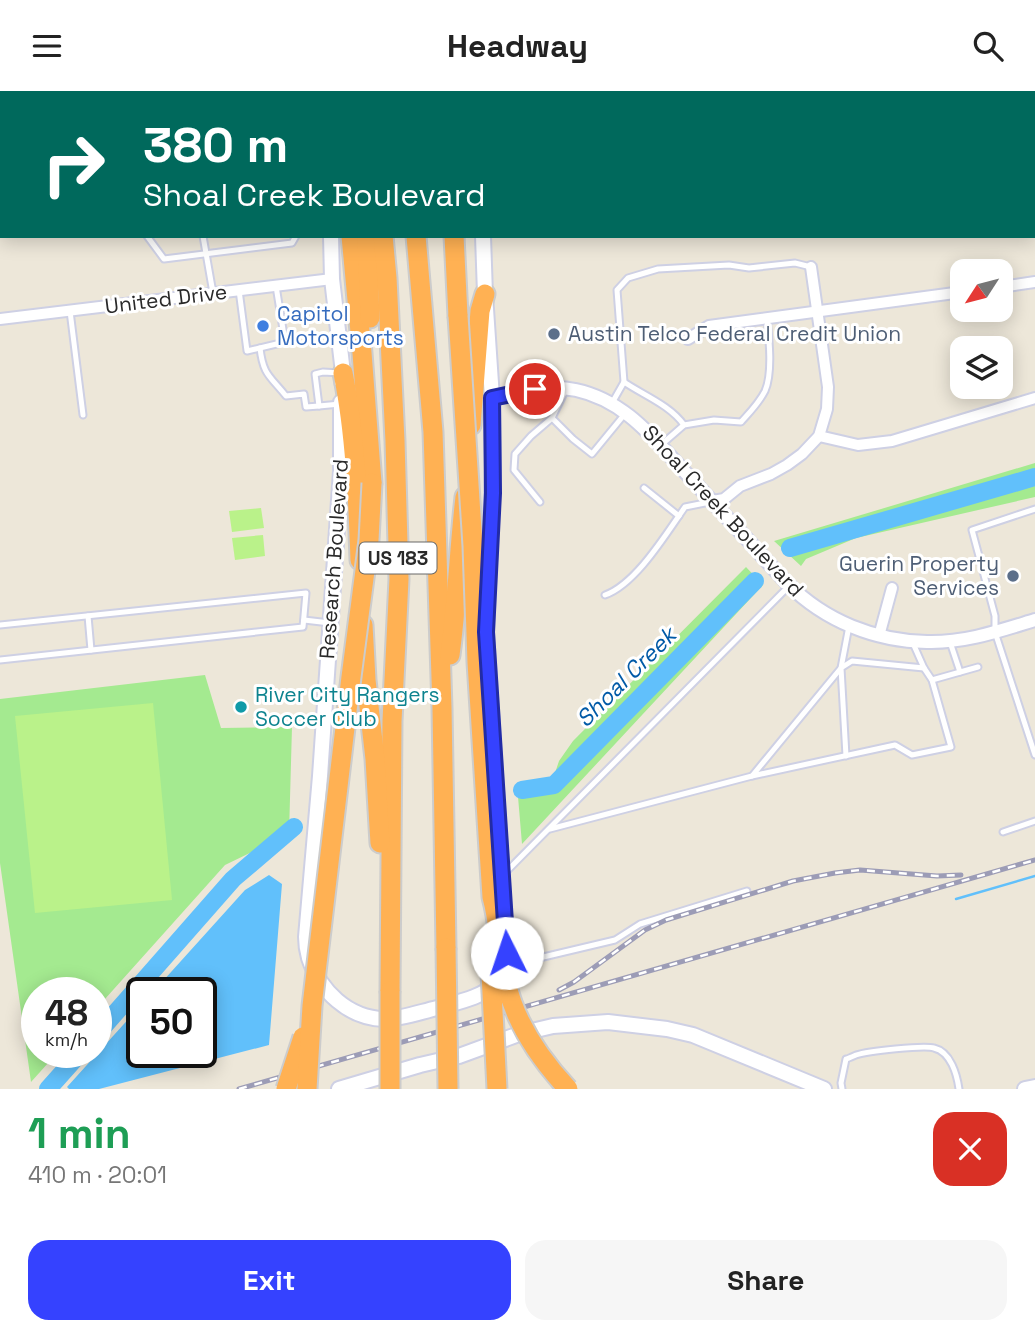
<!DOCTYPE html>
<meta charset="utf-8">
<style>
:root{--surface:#fff;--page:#f6f6f6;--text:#222;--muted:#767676;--accent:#3542ff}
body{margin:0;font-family:"Space Grotesk",sans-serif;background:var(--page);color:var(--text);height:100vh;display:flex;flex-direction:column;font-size:26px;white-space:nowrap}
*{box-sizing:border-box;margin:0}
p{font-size:23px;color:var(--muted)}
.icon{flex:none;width:38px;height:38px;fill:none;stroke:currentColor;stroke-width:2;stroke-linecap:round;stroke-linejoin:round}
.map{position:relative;height:998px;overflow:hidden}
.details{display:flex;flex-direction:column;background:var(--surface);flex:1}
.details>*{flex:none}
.banner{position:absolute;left:0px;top:0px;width:1036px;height:147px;box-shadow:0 4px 18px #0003;background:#00695c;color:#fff;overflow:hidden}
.needle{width:46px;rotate:234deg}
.controls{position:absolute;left:950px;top:168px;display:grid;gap:14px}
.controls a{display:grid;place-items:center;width:63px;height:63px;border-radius:14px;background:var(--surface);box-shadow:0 4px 18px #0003;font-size:35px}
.speed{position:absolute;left:21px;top:886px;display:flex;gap:14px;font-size:35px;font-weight:700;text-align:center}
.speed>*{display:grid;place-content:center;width:91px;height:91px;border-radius:50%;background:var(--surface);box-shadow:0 4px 18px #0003;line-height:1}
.speed small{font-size:18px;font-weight:400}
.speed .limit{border:4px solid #111;border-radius:10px;background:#fff;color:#111}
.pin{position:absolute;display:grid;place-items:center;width:60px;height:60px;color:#fff;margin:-30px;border:4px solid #fff;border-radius:50%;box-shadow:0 2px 7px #0007}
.me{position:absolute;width:77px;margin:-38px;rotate:356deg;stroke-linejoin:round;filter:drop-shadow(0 0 5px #0008)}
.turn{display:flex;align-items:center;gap:24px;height:147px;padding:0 28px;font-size:32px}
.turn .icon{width:91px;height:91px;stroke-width:2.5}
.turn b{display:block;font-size:49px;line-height:60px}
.round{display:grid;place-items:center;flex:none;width:74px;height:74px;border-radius:21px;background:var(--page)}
.head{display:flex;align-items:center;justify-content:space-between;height:119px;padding:0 28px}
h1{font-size:42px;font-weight:700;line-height:52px;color:#1e9e55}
.primary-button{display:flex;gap:14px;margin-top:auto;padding:14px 28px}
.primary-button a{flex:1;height:80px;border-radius:21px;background:var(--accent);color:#fff;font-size:28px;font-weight:700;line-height:80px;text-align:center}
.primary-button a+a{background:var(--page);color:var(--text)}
header{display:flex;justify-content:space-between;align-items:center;height:91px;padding:0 28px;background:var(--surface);font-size:32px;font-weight:700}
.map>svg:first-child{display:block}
.green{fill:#a4ea90}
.pitch{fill:#baf28a}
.water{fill:#61c0fb}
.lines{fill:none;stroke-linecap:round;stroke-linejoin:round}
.stream{stroke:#61c0fb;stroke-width:2.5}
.river{stroke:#61c0fb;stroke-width:18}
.service-casing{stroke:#ced0e4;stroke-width:9}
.minor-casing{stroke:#ced0e4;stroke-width:14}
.tertiary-casing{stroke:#ced0e4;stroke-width:16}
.secondary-casing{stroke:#ced0e4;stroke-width:18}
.motorway-casing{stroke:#ccc;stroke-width:23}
.service{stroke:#fff;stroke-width:5}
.minor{stroke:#fff;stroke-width:10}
.tertiary{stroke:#fff;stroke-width:12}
.secondary{stroke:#fff;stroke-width:14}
.motorway{stroke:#ffb153;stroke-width:19}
.rail-casing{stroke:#9c9cb6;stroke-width:5}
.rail{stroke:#fff;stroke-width:2.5;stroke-dasharray:8;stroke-linecap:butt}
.motorway-bridge-casing{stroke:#ccc;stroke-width:23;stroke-linecap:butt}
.motorway-bridge{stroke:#ffb153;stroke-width:19}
.route-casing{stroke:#222ba6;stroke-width:18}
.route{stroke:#3542ff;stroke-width:12}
.shop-dot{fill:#3f7fe0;stroke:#fff;stroke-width:2.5}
.service-dot{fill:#5c6f8a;stroke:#fff;stroke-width:2.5}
.culture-dot{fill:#0f9aa8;stroke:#fff;stroke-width:2.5}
.labels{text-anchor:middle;stroke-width:6;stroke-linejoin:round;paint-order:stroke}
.shield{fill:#fff;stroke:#696969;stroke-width:2}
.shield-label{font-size:19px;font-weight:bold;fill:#292929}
.street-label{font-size:21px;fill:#292929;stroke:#fff}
.shop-label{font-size:21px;fill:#366cbe;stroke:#fff;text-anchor:start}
.service-label{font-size:21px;fill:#4e5e75;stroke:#fff;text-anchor:start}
.culture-label{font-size:21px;fill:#0d838f;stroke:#fff;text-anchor:start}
.water-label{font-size:23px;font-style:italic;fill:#005aa7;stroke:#fff}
</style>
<header><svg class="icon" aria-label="menu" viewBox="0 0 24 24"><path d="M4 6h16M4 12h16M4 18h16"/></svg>Headway<svg class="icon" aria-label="search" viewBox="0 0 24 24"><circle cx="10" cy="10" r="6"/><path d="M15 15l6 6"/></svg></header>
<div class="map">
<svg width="1035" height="998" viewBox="0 0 1035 998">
<rect width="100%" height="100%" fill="#ede7d9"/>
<g class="green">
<polygon points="1035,372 1035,406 856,447 806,468 801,475 774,450"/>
<polygon points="746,476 763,494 522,753 517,694 544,692 553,688 559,670 573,650"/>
<polygon points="205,584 221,637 292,636 289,743 225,774 96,918 96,901 37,901 37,961 58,961 31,991 0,772 0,608"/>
</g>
<g class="pitch">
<polygon points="261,417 264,437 232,441 229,420"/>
<polygon points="263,444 265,465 235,469 232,447"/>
<polygon points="153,612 172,809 35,822 15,625"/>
</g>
<polygon class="water" points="269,784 282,793 269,954 99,998 69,998 67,996 142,913 142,961 201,961 201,901 153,901 245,799"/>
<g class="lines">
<polyline class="stream" points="956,808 1035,785"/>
<g class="river">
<polyline points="790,457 1035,386"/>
<polyline points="522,699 554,694 755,490"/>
<polyline points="96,944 233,788 294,736"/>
<polyline points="48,998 81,961"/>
</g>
<defs>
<g id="service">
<polyline points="6,0 11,2"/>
<polyline points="82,0 82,2"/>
<polyline points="107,0 108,2"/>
<polyline points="212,0 213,2"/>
<polyline points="87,2 91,0"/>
<polyline points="220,2 222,0"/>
<polyline points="147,145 164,168 292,152 296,145"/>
<polyline points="203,145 213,202"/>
<polyline points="239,199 247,260 285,251 276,195"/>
<polyline points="70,220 83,324"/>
<path d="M260 257C263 284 270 285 286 305L304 303 306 316 319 315"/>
<polyline points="340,282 323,281 315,283 319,315 340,313"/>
<path d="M624 291C643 304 670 314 684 334"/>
<polyline points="566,298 552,327 573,348 592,363 624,324"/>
<polyline points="612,312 624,291 617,199 628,187 658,178 729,174 749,177 795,172 811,176"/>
<path d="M661 354 684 334 714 329 741 331C750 321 759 312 765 300 773 282 769 247 767 228"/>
<polyline points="644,397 679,425"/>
<polyline points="540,411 514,379 515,363 531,345 552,327"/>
<polyline points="1035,418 972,439 995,525 995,541 1035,664"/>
<path d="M605 504C636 493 666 443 685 416L710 411"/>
<polyline points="88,525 91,559"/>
<polyline points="304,529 330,532"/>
<polyline points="0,534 306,502 303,536 0,569"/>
<polyline points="950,551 960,581"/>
<polyline points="932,589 978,576"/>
<polyline points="846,665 841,577 852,570 924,577"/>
<polyline points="752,685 895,654 912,664 951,656 932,589 924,577 912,550"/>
<polyline points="550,738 752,685 841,577 849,535"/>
<polyline points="1003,741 1035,730"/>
<polyline points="504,783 790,494"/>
<polyline points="508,872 518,872 615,849 640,833 747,800"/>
<path d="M842 998 841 992 846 968C847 968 856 964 856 964 868 960 924 954 934 957 951 961 957 984 959 998"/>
</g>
<g id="minor">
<polyline points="788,0 788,2"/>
<polyline points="141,2 143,0"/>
<polyline points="172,2 175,0"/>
<polyline points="0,31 2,31"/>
<polyline points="0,49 2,49"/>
<polyline points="1034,69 1035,69"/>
<polyline points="1001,196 1035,191"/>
<polyline points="0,228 332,188"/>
<polyline points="688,248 709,235 962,201"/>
<polyline points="819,345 858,354 892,350 1035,307"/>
<polyline points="713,410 724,408 740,395 771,383 787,374 802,363 819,345 827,318 828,296 811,176"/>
<polyline points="879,545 892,497"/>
</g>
<path id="tertiary" d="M492 307C520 301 548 293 576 299 618 308 645 337 673 368 697 394 721 420 745 446 760 462 773 478 788 493 825 530 875 550 927 551 965 552 999 540 1035 529"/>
<g id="secondary">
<polyline points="327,0 327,2"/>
<polyline points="476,0 477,2"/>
<polyline points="331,145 332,188 343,282 342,291"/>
<polyline points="483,145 485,203 492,307 493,379 486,541 504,825"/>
<path d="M341 311V380L320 685 306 846C306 853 307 860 309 867 320 900 348 927 384 928 402 928 420 921 437 917 458 911 481 907 497 892"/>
<polyline points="339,998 420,974 459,965 519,943 553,935 608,931 667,938 693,944 824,998"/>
<polyline points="1025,998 1035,996"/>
</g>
<g id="motorway">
<polyline points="339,0 339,2"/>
<polyline points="367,0 367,2"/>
<polyline points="401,0 401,2"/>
<polyline points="440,0 440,2"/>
<polyline points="455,2 455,0"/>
<polyline points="351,145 362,262 372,392"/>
<polyline points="367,145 370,227"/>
<polyline points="383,145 387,187 395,350 399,488 392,630 390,900"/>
<polyline points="416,145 433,341 442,617 446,857"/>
<polyline points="454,145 458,225"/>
<path d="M343 282C355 341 358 410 360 469"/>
<polyline points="471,334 480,220 485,203"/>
<polyline points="363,534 366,589 375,668 380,752"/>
<path d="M450 564C457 512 459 459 465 406"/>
</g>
</defs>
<use href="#service" class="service-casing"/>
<use href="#minor" class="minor-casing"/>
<use href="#tertiary" class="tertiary-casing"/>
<use href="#secondary" class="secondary-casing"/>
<use href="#motorway" class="motorway-casing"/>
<use href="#service" class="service"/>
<use href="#minor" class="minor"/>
<use href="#tertiary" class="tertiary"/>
<use href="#secondary" class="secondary"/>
<use href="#motorway" class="motorway"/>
<defs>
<g id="rail">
<polyline points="559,899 574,891 645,839 666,829 793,790 835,782 860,779 937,785 961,784"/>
<polyline points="239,998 1035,769"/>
</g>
</defs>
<use href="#rail" class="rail-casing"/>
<use href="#rail" class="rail"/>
<defs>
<g id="motorway-bridge">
<path d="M458 225 473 455 477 571 492 806C500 834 499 863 506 891 515 931 541 969 568 998"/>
<polyline points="446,857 448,998"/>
<polyline points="490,863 497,998"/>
<polyline points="286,998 303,946"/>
<polyline points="307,998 312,915 351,586 369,449 372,392"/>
<polyline points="390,998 390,900"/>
</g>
</defs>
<use href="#motorway-bridge" class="motorway-bridge-casing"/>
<use href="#motorway-bridge" class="motorway-bridge"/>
</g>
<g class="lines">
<defs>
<polyline id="route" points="507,862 486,541 493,402 492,307 535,298"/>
</defs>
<use href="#route" class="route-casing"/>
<use href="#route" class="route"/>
</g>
<circle class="shop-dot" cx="263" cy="235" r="7"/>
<g class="service-dot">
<circle cx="554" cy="243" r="7"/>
<circle cx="1013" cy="485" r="7"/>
</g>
<circle class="culture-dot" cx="241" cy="616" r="7"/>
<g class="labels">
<rect class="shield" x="359.5" y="451.5" width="77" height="31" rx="5"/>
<g class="shield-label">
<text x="398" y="474">US 183</text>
</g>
<g class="street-label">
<text transform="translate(166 208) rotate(-7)" y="7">United Drive</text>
<text transform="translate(723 420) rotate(47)" y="7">Shoal Creek Boulevard</text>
<text transform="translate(334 468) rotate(-86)" y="7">Research Boulevard</text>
</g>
<g class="shop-label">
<text x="277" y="230">Capitol<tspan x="277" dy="24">Motorsports</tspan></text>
</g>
<g class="service-label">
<text x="568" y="250">Austin Telco Federal Credit Union</text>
<text x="999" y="480" text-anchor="end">Guerin Property<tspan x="999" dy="24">Services</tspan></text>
</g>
<g class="culture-label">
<text x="255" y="611">River City Rangers<tspan x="255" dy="24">Soccer Club</tspan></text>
</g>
<g class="water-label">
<text transform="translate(626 586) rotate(-45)" y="8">Shoal Creek</text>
</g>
</g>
</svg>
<div class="controls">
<a><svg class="needle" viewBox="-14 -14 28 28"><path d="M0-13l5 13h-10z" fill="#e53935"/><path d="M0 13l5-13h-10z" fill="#767676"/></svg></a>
<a><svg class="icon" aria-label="layers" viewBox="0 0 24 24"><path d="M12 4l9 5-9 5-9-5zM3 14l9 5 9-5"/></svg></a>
</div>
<div class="speed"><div>48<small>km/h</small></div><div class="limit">50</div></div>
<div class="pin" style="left:535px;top:298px;background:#d93025"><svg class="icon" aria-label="arrive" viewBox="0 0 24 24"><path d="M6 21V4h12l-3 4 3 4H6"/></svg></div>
<svg class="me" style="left:507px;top:862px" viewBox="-20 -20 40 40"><circle r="19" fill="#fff"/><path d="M0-13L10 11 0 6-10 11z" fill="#3542ff"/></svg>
<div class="banner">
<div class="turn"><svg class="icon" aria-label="right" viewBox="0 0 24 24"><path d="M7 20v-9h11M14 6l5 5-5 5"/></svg><div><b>380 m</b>Shoal Creek Boulevard</div></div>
</div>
</div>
<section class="details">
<div class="head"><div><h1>1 min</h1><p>410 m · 20:01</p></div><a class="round" style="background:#d93025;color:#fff"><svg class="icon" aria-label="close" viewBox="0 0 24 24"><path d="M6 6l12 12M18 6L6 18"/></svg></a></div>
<div class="primary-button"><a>Exit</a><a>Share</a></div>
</section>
